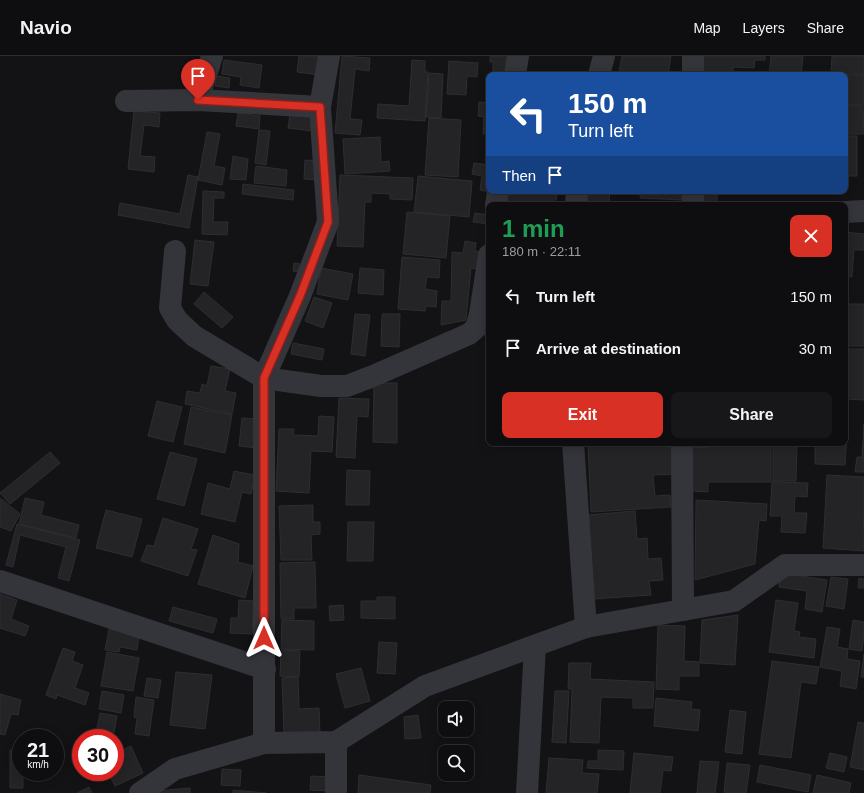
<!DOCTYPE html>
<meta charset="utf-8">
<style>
:root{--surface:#0e0e10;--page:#171719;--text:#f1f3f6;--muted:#9b9c9f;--line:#2e2e30;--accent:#d93025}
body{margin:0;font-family:Arial,sans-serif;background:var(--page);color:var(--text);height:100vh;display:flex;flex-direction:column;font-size:15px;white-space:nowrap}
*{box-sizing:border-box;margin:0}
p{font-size:13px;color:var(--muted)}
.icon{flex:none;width:22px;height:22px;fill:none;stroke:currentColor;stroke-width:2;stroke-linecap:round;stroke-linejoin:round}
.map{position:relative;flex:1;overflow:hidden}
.drawer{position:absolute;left:486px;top:146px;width:362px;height:244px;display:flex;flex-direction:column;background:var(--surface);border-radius:8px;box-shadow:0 2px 10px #0003,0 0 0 1px var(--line)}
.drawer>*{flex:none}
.banner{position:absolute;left:486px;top:16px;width:362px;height:122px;border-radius:8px;box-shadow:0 2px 10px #0003,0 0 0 1px var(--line);background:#1a4fa0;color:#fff;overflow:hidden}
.fabs{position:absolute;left:438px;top:645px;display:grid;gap:8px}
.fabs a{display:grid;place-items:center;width:36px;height:36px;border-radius:8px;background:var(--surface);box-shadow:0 2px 10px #0003,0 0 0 1px var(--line);font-size:20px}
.speed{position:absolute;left:12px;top:673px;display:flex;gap:8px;font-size:20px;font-weight:700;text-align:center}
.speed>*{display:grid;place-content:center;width:52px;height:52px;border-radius:50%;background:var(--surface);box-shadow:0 2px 10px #0003,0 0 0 1px var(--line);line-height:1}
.speed small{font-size:10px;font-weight:400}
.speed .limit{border:6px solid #d22;background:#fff;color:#111}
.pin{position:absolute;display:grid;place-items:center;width:34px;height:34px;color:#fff;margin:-41px -17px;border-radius:50% 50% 50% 0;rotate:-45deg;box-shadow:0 0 4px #0007}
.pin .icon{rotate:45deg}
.me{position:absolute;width:44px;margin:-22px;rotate:0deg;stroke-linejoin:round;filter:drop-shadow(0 0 3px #0008)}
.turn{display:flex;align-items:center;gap:14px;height:84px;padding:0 16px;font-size:18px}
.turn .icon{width:52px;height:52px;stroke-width:2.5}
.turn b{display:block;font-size:28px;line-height:34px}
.then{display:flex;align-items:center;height:38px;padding:0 16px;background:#0003;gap:8px;font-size:15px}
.round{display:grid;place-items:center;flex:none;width:42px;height:42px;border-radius:8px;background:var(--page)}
.summary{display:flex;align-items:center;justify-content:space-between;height:68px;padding:0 16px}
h1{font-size:24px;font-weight:800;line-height:30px;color:#1e9e55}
.cta{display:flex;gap:8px;margin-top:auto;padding:8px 16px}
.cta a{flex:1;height:46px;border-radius:8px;background:var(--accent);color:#fff;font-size:16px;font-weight:800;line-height:46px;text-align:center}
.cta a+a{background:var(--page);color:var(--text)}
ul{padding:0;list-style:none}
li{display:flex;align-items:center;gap:12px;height:52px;padding:0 16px}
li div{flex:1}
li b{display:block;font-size:15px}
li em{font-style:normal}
header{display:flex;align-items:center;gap:24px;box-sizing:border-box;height:56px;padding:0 20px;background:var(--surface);border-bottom:1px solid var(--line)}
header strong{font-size:19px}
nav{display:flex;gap:22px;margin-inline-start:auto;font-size:14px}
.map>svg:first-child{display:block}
.building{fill:#242326;stroke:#2e2d31}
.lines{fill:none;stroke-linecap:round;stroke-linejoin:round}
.street{stroke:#34343b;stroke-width:22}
.route-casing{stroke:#8d1f18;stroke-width:10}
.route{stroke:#d93025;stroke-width:7}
</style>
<header>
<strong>Navio</strong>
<nav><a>Map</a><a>Layers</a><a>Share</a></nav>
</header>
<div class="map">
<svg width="864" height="737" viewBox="0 0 864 737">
<rect width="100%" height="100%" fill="#131315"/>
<g class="building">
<polygon points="299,0 322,0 319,19 297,16"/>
<polygon points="342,0 370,2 369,15 355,13 350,63 362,64 360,79 335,77"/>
<polygon points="490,0 509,0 507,19 493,19 493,6 490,6"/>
<polygon points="622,0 671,0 668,19 636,19 619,16"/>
<polygon points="703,0 765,0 765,4 755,4 754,12 733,11 733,19 703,19"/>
<polygon points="771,0 803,0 801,19 769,19"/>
<polygon points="832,0 864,0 864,18 831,18"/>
<polygon points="224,4 262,9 259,32 240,29 241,21 222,18"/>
<polygon points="412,4 425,5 425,16 428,16 425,65 377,62 378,48 409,50"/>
<polygon points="449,5 478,7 477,21 467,20 466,39 447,38"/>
<polygon points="429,17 443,18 441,62 426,61"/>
<polygon points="842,19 864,19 864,49 845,49 845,19"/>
<polygon points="216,20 230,22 229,32 215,30"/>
<polygon points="479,46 489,47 489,78 483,78 484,61 478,60"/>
<polygon points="845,50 863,50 864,78 845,78"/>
<polygon points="134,55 160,57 159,71 144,69 140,100 155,101 154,116 128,113"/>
<polygon points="238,57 260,60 259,73 236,70"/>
<polygon points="290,58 315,61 313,75 288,72"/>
<polygon points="429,62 461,64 458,121 425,119"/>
<polygon points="259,74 270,75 266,109 255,107"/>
<polygon points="207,76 220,78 214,110 225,112 222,129 198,124"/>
<rect x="845" y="80" width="12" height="40"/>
<polygon points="380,81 381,106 389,105 390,115 345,118 343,83"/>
<polygon points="233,100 248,103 246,124 230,123"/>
<polygon points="305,104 320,105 319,124 304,123"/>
<polygon points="474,107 489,109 489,135 490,136 480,134 482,120 472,118"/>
<polygon points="256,110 287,114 286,130 254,127"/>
<polygon points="188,119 198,121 189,172 118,159 120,147 180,158"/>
<polygon points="340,119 413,122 412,144 390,143 390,138 371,137 371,146 365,146 363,191 337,190"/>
<polygon points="418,120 472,125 469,161 414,156"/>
<polygon points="243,128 294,134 293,144 242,138"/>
<polygon points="203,135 224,136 224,142 214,142 213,166 228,166 227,179 202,178"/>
<polygon points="503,135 540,135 557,138 555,149 500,149"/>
<polygon points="588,135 610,135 609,149 587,149"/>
<polygon points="641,135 682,135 682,144 640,142"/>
<polygon points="699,135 717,135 717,149 698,149"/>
<polygon points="407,156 450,160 446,202 403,198"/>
<polygon points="475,157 489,159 488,168 473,166"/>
<polygon points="845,176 864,178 864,194 854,194 852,221 845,220"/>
<polygon points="195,184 214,186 208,230 190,228"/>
<polygon points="465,185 476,187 475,195 486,197 484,214 471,212 466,264 441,269 442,245 451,245 452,196 463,197"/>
<polygon points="402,201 440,204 439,222 427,221 425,233 437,235 436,251 426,250 425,255 398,253"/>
<polygon points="294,207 306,209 305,217 293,215"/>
<polygon points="321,212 353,218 348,244 317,238"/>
<polygon points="360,212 384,214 383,239 358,237"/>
<polygon points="204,236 233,261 222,272 194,248"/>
<polygon points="314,241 332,247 323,272 305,265"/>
<rect x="845" y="248" width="19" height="42"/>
<polygon points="489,255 489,290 486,290"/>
<polygon points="355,258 370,259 365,300 351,298"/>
<polygon points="382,258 400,258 399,291 381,290"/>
<polygon points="293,287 324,293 322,304 291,298"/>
<polygon points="845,293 864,293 864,344 845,343"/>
<polygon points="211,310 230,313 225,335 236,337 232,358 185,348 187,335 200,337 202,328 207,330"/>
<polygon points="374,327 397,327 397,387 373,386"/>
<polygon points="339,342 369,343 368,361 357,360 355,402 336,401"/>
<polygon points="157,345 182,351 173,386 148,380"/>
<polygon points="191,351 232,359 225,397 184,388"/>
<polygon points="319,360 334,361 332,396 311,395 309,437 276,435 279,373 294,373 293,379 318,380"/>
<polygon points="242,362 259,363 257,392 239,390"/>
<polygon points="864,368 864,416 855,416 857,401 862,401"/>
<polygon points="845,377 847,377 845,409 815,408 815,387 845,387"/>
<polygon points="588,387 675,387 677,418 653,419 655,440 670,439 671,451 591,456"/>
<polygon points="714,387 771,387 771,426 708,426 708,436 692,435 692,391 714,392"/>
<polygon points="773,387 797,387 796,425 773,425"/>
<polygon points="50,396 60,407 10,448 0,437"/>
<polygon points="170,396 197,403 184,450 157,443"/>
<polygon points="347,414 370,415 369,449 346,449"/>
<polygon points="234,415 255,419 251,438 242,436 235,466 201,458 208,427 230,433"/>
<polygon points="827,419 864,421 864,458 863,478 864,478 864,495 823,492"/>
<polygon points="772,426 808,427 807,441 795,440 794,457 807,457 805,477 781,476 782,460 770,460"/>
<polygon points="0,442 20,458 11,475 0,471"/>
<polygon points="25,442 44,446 41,459 79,469 76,482 19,468"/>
<polygon points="696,444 767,448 766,465 759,464 755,508 695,524"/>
<polygon points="313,449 313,466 320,466 320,478 311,479 312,504 281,504 279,450"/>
<polygon points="106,454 142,463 132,501 96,492"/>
<polygon points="635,455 637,483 647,482 648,503 661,502 663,524 649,525 651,539 593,543 588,459"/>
<polygon points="163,462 198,473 191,493 197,494 188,520 141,505 147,489 154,490"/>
<polygon points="348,466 374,466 373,505 347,505"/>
<polygon points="17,468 80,484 69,525 58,522 66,491 20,479 13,511 6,509"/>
<polygon points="213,479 239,488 238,506 253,510 245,542 198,528"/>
<polygon points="315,506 316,552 294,552 294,563 281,563 280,507"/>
<polygon points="781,517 827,524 822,556 805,553 807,535 779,531"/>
<polygon points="831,521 848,523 844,553 826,550"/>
<polygon points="859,522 864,523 864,532 858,532"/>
<polygon points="0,538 17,544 11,563 29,570 25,580 0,572"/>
<polygon points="377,541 395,541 395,563 361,562 361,545 377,545"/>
<polygon points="239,544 254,545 252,578 230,577 231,562 238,562"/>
<polygon points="776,544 798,547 794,575 800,576 799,581 816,583 814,602 769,596"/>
<polygon points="343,549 344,564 330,565 329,550"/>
<polygon points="173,551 217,563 213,577 169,565"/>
<polygon points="738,559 735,609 700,607 702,564"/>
<polygon points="282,564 314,565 314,594 281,593"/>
<polygon points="853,564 864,566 864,578 862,595 849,593"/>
<polygon points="658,569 685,570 684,605 699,606 699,620 679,620 679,634 656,633"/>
<polygon points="827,571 840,573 837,591 848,593 847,603 860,605 856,633 840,630 842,615 820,611"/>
<polygon points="109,573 139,579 137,594 120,591 119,596 105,594"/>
<polygon points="379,586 397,587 395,618 377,617"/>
<polygon points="63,592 75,596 72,605 83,609 75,632 89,637 85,649 57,639 56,643 46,639"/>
<polygon points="281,594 300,595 299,621 280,620"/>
<polygon points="107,596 139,602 133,635 101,630"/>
<polygon points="864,598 864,621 861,621"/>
<polygon points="772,605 819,611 816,628 801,626 791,702 759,698"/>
<polygon points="569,607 591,607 590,623 654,626 653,652 633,652 633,642 601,641 599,687 570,686 572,633 568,633"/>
<polygon points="361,612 370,645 345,652 336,618"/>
<polygon points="176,616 212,619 205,673 170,669"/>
<polygon points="298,621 299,653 319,652 320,678 284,679 282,622"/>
<polygon points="147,622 161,624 158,642 144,640"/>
<polygon points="102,635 124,639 121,657 99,653"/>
<polygon points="555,635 569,635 566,687 552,686"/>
<polygon points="0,638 21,644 18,659 11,658 5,679 0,678"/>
<polygon points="136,641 154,644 149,680 135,678 137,662 134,661"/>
<polygon points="656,642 692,646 691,653 700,654 698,675 654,670"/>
<polygon points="730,654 746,656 742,698 725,696"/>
<polygon points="100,657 117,660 113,682 95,682"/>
<polygon points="418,659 421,682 405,683 404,661"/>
<polygon points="858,666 864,667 864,714 850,711"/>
<polygon points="131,690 143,717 115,730 108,716 115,716 115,698"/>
<polygon points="10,694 21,694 21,716 23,716 23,732 10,732"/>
<polygon points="598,694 624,695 623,714 587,712 588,705 598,705"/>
<polygon points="634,697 673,701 671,715 663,714 660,737 630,737"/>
<polygon points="830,697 847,701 844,716 826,712"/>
<polygon points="549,702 583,704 582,717 599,718 597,737 546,737"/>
<polygon points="700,705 719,706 715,737 697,737"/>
<polygon points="727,707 750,709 746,737 724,737"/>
<polygon points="760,709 811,719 808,736 757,726"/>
<polygon points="222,713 241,714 240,730 221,729"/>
<polygon points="359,719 431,729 430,737 358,737"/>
<polygon points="817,719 851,727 849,737 813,737"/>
<polygon points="311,720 331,721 331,735 310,734"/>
<polygon points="89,731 92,737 77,737"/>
<polygon points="190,732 190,737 157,737 157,735"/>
<polygon points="233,734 266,737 233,737"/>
</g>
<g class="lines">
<g class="street">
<polyline points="515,19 518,0"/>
<polyline points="599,19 604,0"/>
<polyline points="693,19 693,0"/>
<polyline points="198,44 212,0"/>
<polyline points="126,45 198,44 320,51"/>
<polyline points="496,149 498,135"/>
<polyline points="576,149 577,135"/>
<polyline points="693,149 693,135"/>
<polyline points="845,156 864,155"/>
<polyline points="175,195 170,252 177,264 194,280 264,322 321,330 347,330 373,320 469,278 476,272 480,258 489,199"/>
<polyline points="573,387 586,571"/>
<polyline points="682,387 683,554"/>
<polyline points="0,525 265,613"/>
<polyline points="336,686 336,737"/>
<polyline points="264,687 264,322 300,240 328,166 320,51 329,0"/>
<polyline points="140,737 175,713 264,687 336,686 425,630 586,571 734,545 785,509 864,509"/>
<polyline points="527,737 535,590"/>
</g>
</g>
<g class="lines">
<defs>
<polyline id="route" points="198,44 320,51 328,166 300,240 264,322 264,582"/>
</defs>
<use href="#route" class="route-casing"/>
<use href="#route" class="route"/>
</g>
</svg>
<div class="fabs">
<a><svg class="icon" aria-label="sound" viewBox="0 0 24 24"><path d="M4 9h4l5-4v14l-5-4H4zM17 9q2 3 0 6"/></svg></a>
<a><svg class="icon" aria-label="search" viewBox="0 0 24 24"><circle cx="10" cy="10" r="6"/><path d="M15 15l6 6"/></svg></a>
</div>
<div class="speed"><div>21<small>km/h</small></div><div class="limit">30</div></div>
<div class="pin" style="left:198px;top:44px;background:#d93025"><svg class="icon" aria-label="arrive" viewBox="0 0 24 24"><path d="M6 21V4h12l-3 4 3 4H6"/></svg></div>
<svg class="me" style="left:264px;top:582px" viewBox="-20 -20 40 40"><path d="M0-17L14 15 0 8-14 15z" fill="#d93025" stroke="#fff" stroke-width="4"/></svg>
<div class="banner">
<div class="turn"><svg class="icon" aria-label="left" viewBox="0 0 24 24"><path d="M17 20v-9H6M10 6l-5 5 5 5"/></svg><div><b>150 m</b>Turn left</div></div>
<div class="then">Then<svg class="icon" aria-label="arrive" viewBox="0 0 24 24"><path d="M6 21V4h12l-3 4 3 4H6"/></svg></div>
</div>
<section class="drawer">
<div class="summary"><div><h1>1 min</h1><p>180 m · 22:11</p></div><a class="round" style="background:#d93025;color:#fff"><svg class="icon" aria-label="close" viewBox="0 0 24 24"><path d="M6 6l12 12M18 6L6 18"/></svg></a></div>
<ul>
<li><svg class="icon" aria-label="left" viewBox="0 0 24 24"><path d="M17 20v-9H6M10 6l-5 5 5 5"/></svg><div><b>Turn left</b></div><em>150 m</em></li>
<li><svg class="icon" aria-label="arrive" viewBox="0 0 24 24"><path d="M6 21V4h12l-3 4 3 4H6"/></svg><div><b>Arrive at destination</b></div><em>30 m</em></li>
</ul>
<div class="cta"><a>Exit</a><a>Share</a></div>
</section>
</div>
